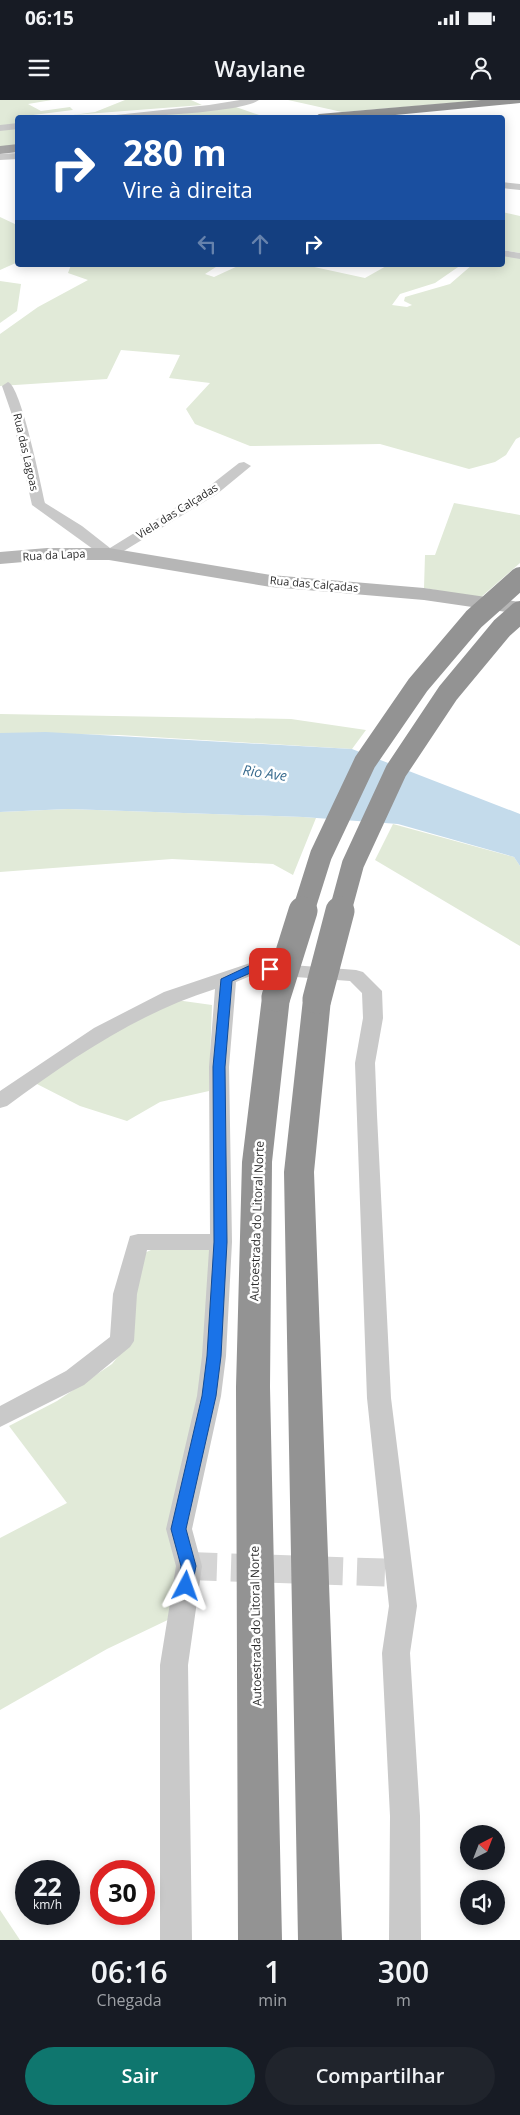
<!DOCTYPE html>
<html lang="pt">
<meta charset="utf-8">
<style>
:root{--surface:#171b24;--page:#20242c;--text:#f1f3f6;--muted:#9ea1a6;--accent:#0f766e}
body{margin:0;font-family:"Open Sans",sans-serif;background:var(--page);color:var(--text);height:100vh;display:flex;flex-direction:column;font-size:19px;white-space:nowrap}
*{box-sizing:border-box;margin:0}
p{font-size:16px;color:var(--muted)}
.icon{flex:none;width:28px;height:28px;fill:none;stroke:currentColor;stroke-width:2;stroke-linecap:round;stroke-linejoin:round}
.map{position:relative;height:1840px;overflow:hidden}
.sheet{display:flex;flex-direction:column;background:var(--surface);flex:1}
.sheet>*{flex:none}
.banner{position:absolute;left:15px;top:15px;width:490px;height:152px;border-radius:5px;box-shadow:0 2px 12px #0003;background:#1a4fa0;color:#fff;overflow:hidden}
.needle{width:32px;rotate:42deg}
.tools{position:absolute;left:460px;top:1725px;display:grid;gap:10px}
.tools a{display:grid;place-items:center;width:45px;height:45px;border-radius:50%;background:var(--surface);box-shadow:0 2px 12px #0003;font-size:25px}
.speed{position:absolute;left:15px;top:1760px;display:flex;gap:10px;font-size:25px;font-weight:700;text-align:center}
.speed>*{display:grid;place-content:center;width:65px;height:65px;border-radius:50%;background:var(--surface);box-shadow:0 2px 12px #0003;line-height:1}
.speed small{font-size:12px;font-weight:400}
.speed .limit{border:8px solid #d22;background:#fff;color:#111}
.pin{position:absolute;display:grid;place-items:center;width:42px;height:42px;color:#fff;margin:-21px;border-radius:10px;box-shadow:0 2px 8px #0006}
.me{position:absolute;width:55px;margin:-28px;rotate:4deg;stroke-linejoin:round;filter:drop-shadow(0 0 4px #0008)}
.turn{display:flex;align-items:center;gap:18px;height:105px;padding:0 25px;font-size:22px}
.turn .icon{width:65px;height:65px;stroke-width:2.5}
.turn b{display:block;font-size:35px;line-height:42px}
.lanes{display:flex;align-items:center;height:48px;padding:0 25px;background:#0003;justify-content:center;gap:25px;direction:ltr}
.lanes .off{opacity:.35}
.eta{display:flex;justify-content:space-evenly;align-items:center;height:85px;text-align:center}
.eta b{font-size:30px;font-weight:600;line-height:35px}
.primary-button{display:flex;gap:10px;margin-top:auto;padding:10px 25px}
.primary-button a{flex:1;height:58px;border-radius:30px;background:var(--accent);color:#fff;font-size:20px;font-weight:600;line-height:58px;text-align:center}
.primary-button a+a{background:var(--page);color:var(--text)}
.status{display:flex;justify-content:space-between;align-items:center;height:35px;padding:0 25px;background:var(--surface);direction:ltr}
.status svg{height:14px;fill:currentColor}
header{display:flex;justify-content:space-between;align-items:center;height:65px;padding:0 25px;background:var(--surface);font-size:22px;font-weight:600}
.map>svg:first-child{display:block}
.green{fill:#e1ead8}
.water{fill:#c4dbeb}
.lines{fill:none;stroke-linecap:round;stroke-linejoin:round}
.minor-tunnel{stroke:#d5d5d5;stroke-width:28;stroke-dasharray:28 14;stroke-linecap:butt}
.minor{fill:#c9c9c9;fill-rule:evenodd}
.secondary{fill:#b6b6b6;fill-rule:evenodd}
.primary{fill:#a4a4a4;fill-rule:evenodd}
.motorway{fill:#939393;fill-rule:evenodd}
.motorway-bridge-far1{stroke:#939393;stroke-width:22}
.motorway-bridge{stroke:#939393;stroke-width:29}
.route{fill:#1a73e8;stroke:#114b97}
.labels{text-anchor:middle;stroke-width:5;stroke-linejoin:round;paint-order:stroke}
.far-street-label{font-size:11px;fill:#2c2c2c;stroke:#fff}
.street-label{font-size:12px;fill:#2c2c2c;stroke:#fff}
.water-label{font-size:14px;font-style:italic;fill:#396b8e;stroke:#fff}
</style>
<div class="status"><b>06:15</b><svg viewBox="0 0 49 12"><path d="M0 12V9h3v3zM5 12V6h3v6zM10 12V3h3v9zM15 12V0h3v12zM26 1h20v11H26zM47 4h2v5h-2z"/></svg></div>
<header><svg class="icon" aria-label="menu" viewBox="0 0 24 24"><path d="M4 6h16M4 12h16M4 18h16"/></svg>Waylane<svg class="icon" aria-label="person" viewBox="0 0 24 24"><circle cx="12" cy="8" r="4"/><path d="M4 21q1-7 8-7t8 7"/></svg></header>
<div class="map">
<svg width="520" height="1840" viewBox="0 0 520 1840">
<rect width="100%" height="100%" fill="#fff"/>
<g class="green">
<polygon points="0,0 52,0 28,4 41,11 70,7 73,10 17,17 14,19 17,19 17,24 0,27"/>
<polygon points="125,0 191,0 202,5 73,15 95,12"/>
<polygon points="288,0 489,0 342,12"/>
<polygon points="233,6 265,17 110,18"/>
<polygon points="17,27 17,45 0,47 0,29"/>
<polygon points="502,112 520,116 520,153 503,150"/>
<polygon points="0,117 17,125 18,162 0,170"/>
<polygon points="503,155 520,158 520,337 516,339 506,355 495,362 469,369 380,344 250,346 195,324 186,309 210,283 169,278 180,255 121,250 107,279 0,286 0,234 38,207 88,180 68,173 71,165 219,165 205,174 214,177 240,165 305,165 365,178 388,165 461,165 435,183 400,194 392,205 407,207 412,205 404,201 405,197 450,184 472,165 502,165"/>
<polygon points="0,181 21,184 17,211 0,223"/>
<polygon points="454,403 520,415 520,463 480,498 424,488 425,455 435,455"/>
<polygon points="0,614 291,619 366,630 352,649 119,635 0,633"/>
<polygon points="68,709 303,717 316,718 293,775 273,764 172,759 0,772 0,712"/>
<polygon points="393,724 514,757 520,766 520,846 375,760"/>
<polygon points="176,900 212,905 209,991 160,1002 127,1021 80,1006 35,983 125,925"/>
<polygon points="160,1146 205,1146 215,1153 176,1516 107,1549 0,1610 0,1438 67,1403 9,1326 57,1301 112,1264 130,1241 142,1154"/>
<polygon points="0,1810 20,1840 0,1840"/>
</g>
<polygon class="water" points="46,632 352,649 520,714 520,766 514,757 398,724 303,717 68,709 0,712 0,633"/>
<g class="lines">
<polyline class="minor-tunnel" points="189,1466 398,1473"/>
<g class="minor">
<path d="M240 0H259C241 14 116 18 88 18L209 5Z"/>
<polygon points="18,23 18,29 0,31 0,25"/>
<polygon points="18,53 18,59 0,60 0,54"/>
<polygon points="502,82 520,84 520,90 502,88"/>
<polygon points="502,150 520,153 520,159 502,156"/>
<path d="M8 282C21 286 41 385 45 403L82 426 110 448 207 388 239 363 244 362 251 366 217 394 114 457H104L32 405 11 312 2 286Z"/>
<path d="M253 862 356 870 363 872 382 891 383 918 375 963 377 1015 391 1298 417 1506 410 1553 420 1716 421 1840H389L390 1716 382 1553 389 1506 367 1298 355 963 363 918 362 893 350 881 255 874 236 882 229 967 232 1142 226 1256 221 1296 192 1429 202 1466 188 1565 192 1840H160V1565L176 1466 166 1429 197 1296 202 1256 209 1150H147L137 1194 134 1241 130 1247 84 1285 0 1327V1306L66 1271 110 1237 113 1194 130 1136 138 1134H210L209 967 215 889C138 913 72 958 7 1006L0 1008V991L94 928 164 892Z"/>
</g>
<polygon class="secondary" points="47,448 109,448 271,475 424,488 520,502 520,514 424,500 271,487 109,460 47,460 0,464 0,452"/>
<polygon class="primary" points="18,44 18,52 0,54 0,46"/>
<g class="motorway">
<polygon points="481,0 520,0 520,3 364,18 313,18 319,14"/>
<polygon points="276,889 286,891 290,897 272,1062 270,1287 282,1840 238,1840 236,1287 242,1062 262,897 266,891"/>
<polygon points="317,891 327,893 331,899 314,1072 342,1840 298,1840 284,1072 303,899 307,893"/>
</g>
<g class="motorway-bridge-far1">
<polyline points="303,812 321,755 365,662 418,585 474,519 520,478"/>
<polyline points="340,812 353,764 396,671 448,593 502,528 520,512"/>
</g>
<g class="motorway-bridge">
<polyline points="276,897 303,811"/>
<polyline points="317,899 340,811"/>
</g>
</g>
<polygon class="route" points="253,864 270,866 276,869 270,872 255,871 232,881 225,967 227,1142 221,1256 216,1296 186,1429 196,1466 191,1491 186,1493 180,1491 178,1486 181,1466 171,1429 202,1296 207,1256 214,1142 213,967 221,879"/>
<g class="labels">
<g class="far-street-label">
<text transform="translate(26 352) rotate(77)" y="4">Rua das Lagoas</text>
<text transform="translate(177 411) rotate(-32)" y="4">Viela das Calçadas</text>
<text transform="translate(54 455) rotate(-3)" y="4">Rua da Lapa</text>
<text transform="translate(314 484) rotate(5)" y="4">Rua das Calçadas</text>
</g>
<g class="street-label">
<text transform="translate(257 1121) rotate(-88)" y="4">Autoestrada do Litoral Norte</text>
<text transform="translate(256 1526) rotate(-91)" y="4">Autoestrada do Litoral Norte</text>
</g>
<g class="water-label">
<text transform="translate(265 673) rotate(8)" y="5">Rio Ave</text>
</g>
</g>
</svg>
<div class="tools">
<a><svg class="needle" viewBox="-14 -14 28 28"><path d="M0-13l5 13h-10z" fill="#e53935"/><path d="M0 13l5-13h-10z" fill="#9ea1a6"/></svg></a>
<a><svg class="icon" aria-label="sound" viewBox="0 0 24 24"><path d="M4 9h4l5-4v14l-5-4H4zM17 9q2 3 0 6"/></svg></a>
</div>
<div class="speed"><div>22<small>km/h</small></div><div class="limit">30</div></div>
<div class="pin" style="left:270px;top:869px;background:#d93025"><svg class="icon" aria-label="arrive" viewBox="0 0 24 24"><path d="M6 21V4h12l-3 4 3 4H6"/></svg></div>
<svg class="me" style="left:186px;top:1486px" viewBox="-20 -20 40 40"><path d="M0-17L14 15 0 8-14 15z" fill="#1a73e8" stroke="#fff" stroke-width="4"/></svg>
<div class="banner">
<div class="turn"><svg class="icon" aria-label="right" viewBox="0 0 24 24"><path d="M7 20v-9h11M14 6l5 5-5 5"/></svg><div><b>280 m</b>Vire à direita</div></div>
<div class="lanes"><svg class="icon off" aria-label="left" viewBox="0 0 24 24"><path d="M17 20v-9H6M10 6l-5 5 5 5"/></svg><svg class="icon off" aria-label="ahead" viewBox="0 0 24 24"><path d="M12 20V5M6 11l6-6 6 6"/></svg><svg class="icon" aria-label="right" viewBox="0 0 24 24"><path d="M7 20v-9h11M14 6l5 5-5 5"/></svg></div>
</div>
</div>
<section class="sheet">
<div class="eta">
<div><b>06:16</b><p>Chegada</p></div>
<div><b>1</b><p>min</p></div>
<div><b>300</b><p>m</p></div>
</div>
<div class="primary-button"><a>Sair</a><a>Compartilhar</a></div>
</section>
